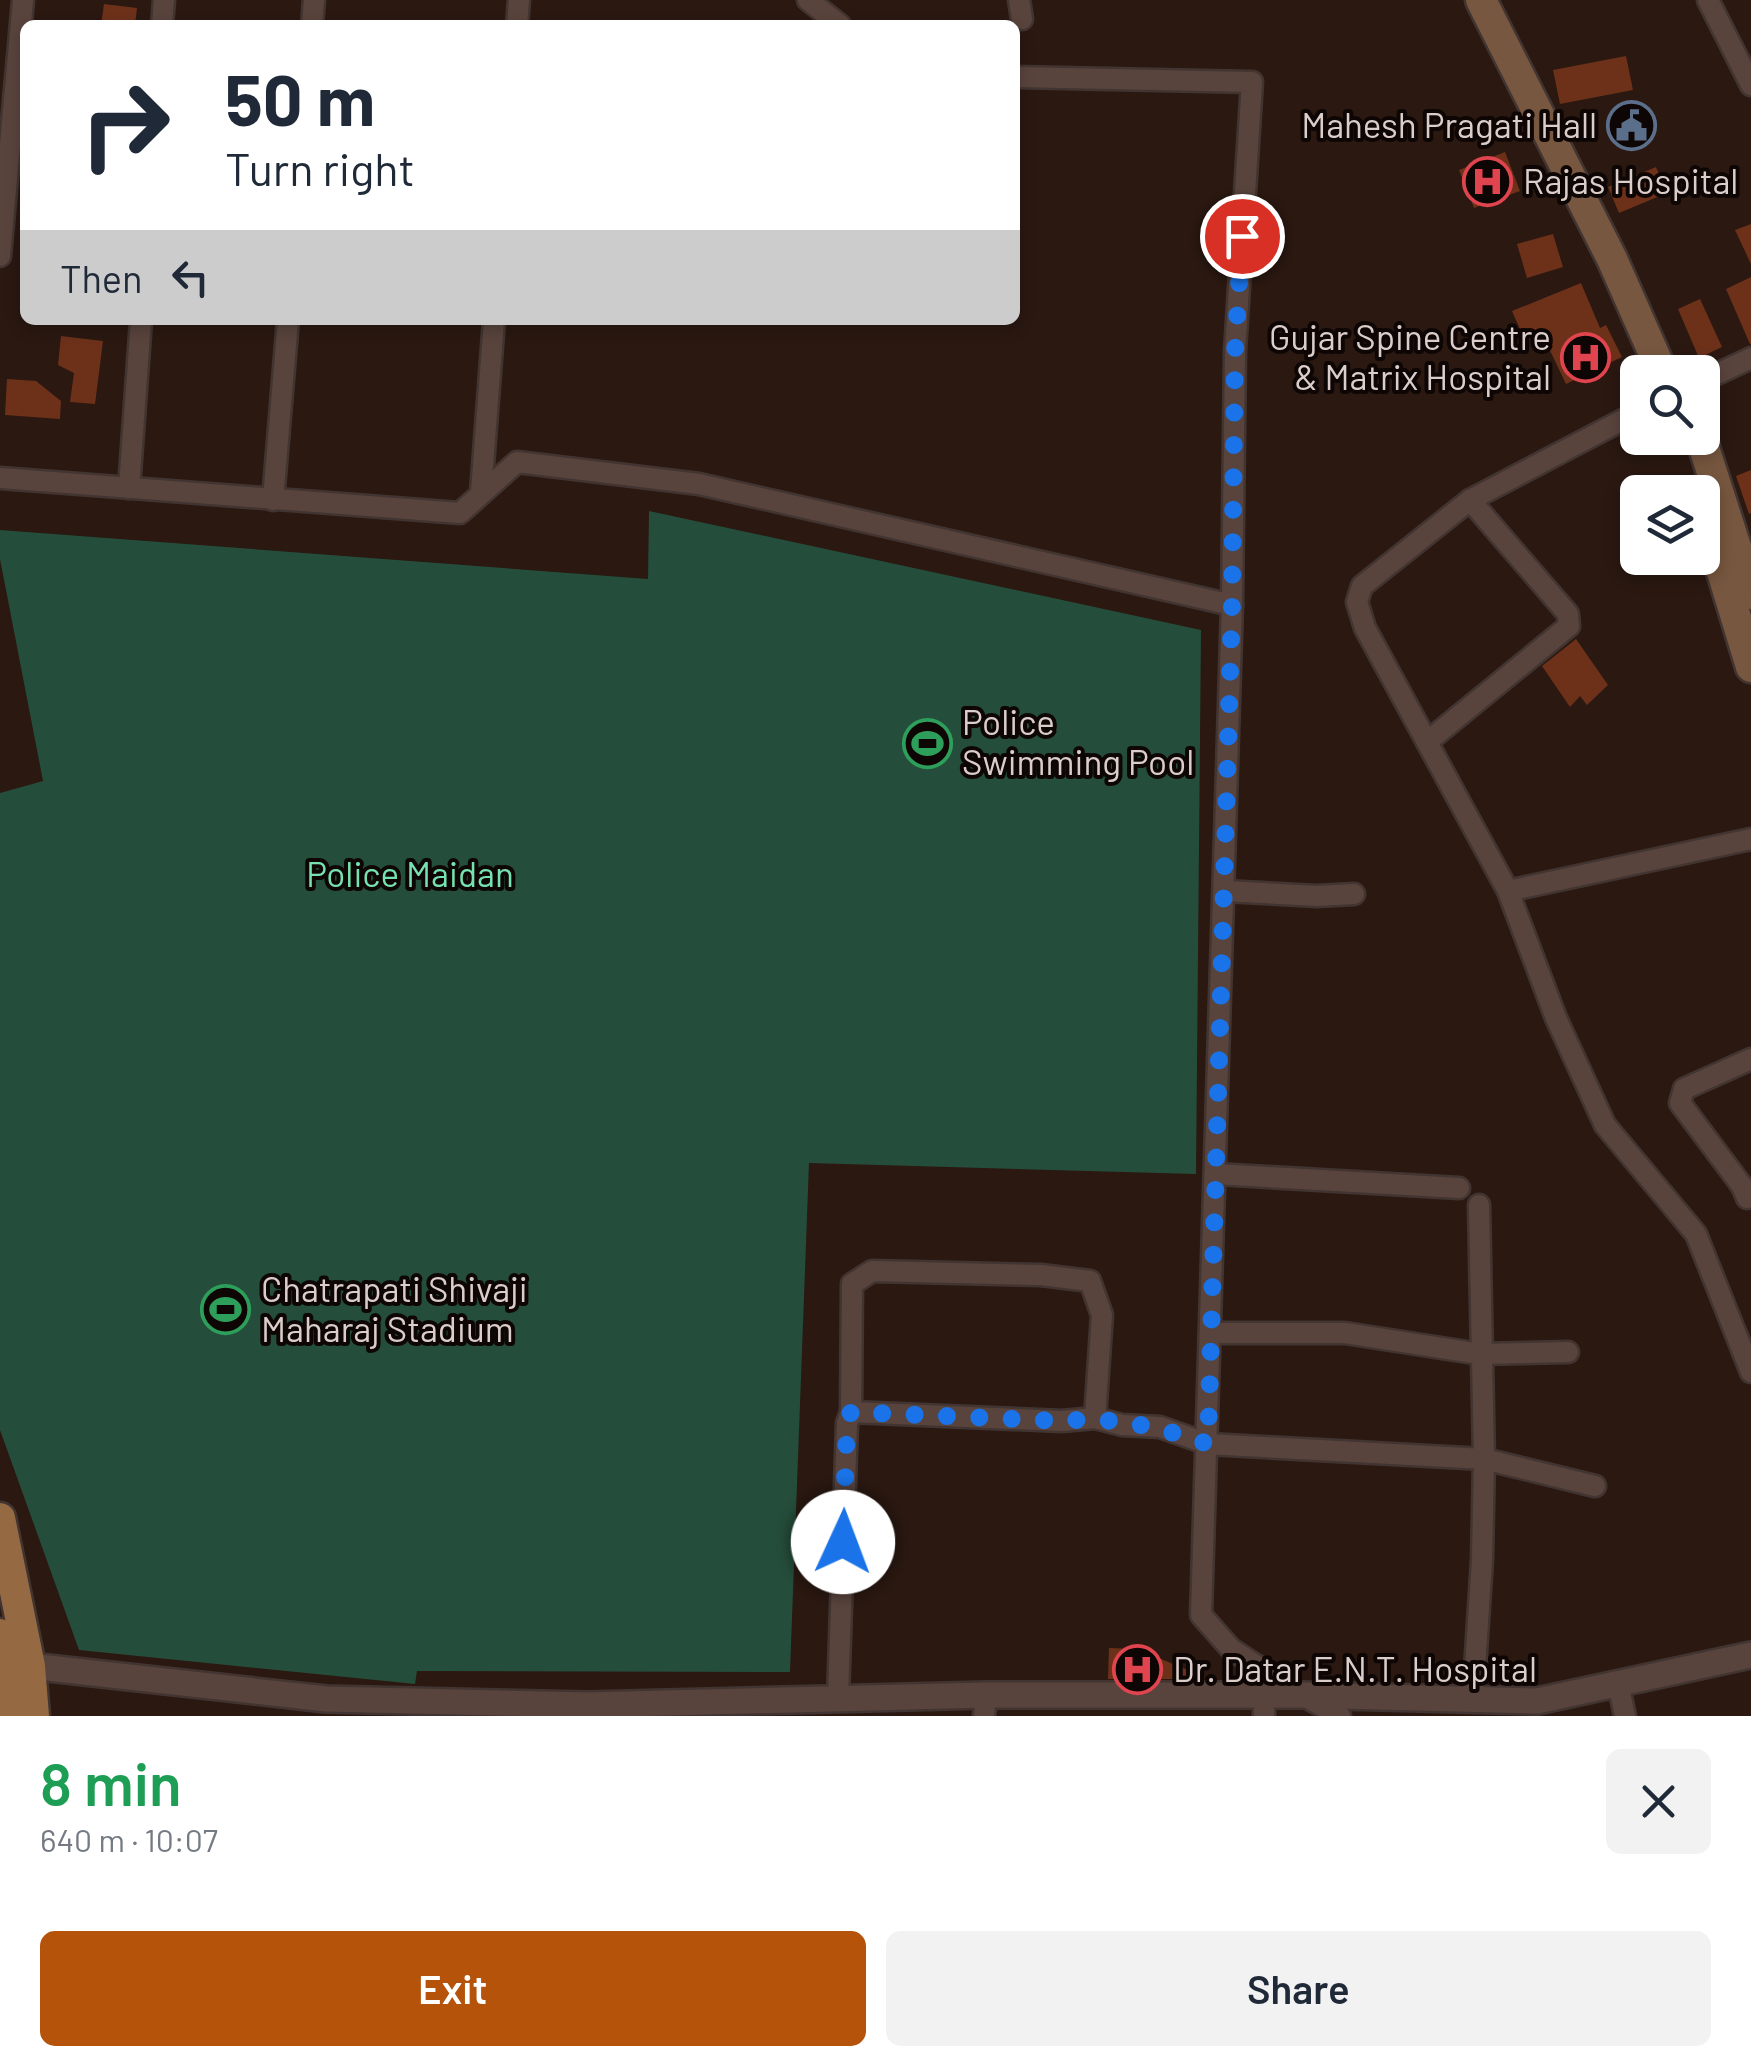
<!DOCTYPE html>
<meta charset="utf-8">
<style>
:root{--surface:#fff;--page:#f2f2f3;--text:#1f2937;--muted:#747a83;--accent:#b45309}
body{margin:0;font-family:Barlow,sans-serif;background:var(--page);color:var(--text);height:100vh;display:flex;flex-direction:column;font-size:38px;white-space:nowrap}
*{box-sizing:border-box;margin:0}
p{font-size:32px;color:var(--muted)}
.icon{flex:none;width:55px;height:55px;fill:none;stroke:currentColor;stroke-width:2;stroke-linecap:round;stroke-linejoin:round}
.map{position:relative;height:1716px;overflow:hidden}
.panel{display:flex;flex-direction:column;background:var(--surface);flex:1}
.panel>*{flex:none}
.top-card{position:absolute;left:20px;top:20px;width:1000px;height:305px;border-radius:15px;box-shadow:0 5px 15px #0003;background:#fff;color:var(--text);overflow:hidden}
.tools{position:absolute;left:1620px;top:355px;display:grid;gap:20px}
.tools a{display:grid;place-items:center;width:100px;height:100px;border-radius:15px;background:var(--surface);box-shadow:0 5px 15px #0003;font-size:50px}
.pin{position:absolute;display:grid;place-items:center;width:85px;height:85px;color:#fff;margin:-42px;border:5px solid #fff;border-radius:50%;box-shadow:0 2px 10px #0007}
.me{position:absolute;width:110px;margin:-55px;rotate:2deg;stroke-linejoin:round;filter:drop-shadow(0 0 8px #0008)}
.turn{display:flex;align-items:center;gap:35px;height:210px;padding:0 40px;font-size:45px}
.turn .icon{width:130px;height:130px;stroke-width:2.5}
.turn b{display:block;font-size:70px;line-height:85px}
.then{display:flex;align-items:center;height:95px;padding:0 40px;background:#0003;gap:20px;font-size:38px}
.round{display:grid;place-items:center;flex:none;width:105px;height:105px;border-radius:15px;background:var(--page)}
.headline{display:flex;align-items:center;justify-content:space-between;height:170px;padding:0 40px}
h1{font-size:60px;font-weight:600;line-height:75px;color:#1e9e55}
.cta{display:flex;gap:20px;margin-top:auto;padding:20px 40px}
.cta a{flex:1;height:115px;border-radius:15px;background:var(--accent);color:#fff;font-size:40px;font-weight:600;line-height:115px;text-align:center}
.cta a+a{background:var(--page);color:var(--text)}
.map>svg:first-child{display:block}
.green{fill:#254d3b}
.building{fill:#6d311a}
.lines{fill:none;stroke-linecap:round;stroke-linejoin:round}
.minor-casing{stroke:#413431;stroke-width:25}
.tertiary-casing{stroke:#413431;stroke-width:30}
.secondary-casing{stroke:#413431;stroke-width:35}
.primary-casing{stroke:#413431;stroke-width:35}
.minor{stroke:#59443d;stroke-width:20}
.tertiary{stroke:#59443d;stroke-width:25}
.secondary{stroke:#77573f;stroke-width:30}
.primary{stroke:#956941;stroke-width:30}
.route{stroke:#1a73e8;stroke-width:18;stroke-dasharray:0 32.4}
.labels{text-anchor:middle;stroke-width:8;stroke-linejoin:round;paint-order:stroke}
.poi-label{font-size:35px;fill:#dbceca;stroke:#0d0604;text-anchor:start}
.park-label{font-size:35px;fill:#76e2b1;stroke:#0d0604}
</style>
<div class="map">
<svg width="1751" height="1716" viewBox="0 0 1751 1716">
<rect width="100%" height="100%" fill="#2a1811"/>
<polygon class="green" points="649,511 1201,630 1196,1174 809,1163 790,1672 417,1671 415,1684 79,1650 0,1430 0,793 43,781 0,559 0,530 648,579"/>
<g class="building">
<polygon points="104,4 137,8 135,25 101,25"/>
<polygon points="1626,56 1633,90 1560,104 1553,70"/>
<polygon points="1505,152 1520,191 1474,208 1459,170"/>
<polygon points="1656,167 1667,193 1619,213 1608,187"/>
<polygon points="1751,224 1751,264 1735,230"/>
<polygon points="1553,234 1563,267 1527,278 1517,244"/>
<polygon points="1751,277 1751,344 1750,344 1726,289"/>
<polygon points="1581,283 1600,328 1606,325 1622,357 1566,384 1542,334 1525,341 1512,311"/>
<polygon points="1700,299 1722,347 1699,358 1678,309"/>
<polygon points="61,336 103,341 95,404 70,402 74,373 58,365"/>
<polygon points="7,379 36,381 61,401 60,419 5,415"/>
<polygon points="1751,470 1751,513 1749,514 1736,476"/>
<polygon points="1576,639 1608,685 1587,705 1580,696 1570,707 1542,666"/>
<polygon points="1109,1648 1137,1649 1197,1674 1196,1679 1108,1679"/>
</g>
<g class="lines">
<defs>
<g id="minor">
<polyline points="808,0 840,25"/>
<polyline points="1019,0 1022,19"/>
<polyline points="1708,0 1751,85"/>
<polyline points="162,25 164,0"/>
<polyline points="312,25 314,0"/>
<polyline points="517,25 519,0"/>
<polyline points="1015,77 1252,82 1235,351 1232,605 1201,1615 1231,1649 1302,1695 1340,1716"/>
<polyline points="0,256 23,0"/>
<polyline points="1702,381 1751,358"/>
<polyline points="1638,412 1470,500 1362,586 1357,602 1365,628 1508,891 1556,1018 1605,1125 1696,1234 1751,1372"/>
<polyline points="0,478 460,513 517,462 699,484 1232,605"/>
<polyline points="129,488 141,320"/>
<polyline points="481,492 494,320"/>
<polyline points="273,500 288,320"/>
<polyline points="1427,742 1569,626 1568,614 1470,500"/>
<polyline points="1224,891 1317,896 1354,894"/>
<polyline points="1508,891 1751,839"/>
<polyline points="1216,1174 1459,1188"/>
<polyline points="1747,1198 1742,1186 1680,1103 1684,1089 1751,1059"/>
<polyline points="1212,1333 1345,1333 1480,1354 1568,1352"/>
<polyline points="851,1412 1062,1421 1095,1418 1122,1425 1160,1427 1208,1444 1484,1459 1595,1486"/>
<polyline points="1618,1683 1625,1716"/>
<polyline points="838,1699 847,1423 851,1412 852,1284 872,1271 1041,1275 1090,1281 1102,1315 1095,1418"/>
<polyline points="1473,1699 1482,1560 1484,1459 1479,1205"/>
<polyline points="984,1716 986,1695"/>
<polyline points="1264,1716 1264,1695"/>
</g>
<polyline id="tertiary" points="13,1668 30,1666 326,1699 588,1705 986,1695 1302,1695 1537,1701 1751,1655"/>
<g id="secondary">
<polyline points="1481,0 1612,259 1662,372"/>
<polyline points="1701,438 1751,594"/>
<polyline points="1702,506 1751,667"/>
</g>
<g id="primary">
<polyline points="0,1518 30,1666 34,1716"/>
<polyline points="0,1634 14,1716"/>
</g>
</defs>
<use href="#minor" class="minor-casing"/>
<use href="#tertiary" class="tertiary-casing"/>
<use href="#secondary" class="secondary-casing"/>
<use href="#primary" class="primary-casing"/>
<use href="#minor" class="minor"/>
<use href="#tertiary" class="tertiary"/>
<use href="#secondary" class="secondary"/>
<use href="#primary" class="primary"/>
</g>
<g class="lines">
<path class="route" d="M843 1542 847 1423 851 1412 1062 1421C1112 1416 1161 1427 1208 1444L1232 605 1235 352 1242 236"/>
</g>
<defs>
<symbol id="civic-ring" viewBox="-11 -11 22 22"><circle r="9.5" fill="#0d0604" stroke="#5c6f8a" stroke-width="1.5"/><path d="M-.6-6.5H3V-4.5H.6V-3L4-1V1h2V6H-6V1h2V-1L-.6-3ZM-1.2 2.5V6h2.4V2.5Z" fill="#5c6f8a"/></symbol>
<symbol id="hospital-ring" viewBox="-11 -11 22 22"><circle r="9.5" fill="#0d0604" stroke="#e0444e" stroke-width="1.5"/><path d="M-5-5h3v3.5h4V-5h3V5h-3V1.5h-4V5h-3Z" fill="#e0444e"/></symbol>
<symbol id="stadium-ring" viewBox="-11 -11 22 22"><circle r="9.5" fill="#0d0604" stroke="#2e9e5b" stroke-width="1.5"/><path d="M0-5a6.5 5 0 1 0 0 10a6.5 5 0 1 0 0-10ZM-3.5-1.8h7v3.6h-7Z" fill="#2e9e5b"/></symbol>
</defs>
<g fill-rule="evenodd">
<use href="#civic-ring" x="1604" y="98" width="55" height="55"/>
<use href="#hospital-ring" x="1460" y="154" width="55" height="55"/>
<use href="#hospital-ring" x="1558" y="330" width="55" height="55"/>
<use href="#stadium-ring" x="900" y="716" width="55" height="55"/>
<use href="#stadium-ring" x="198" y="1282" width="55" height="55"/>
<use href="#hospital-ring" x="1110" y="1642" width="55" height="55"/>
</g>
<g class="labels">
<g class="poi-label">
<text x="1597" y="138" text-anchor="end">Mahesh Pragati Hall</text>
<text x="1523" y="194">Rajas Hospital</text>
<text x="1551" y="350" text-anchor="end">Gujar Spine Centre<tspan x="1551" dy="40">&amp; Matrix Hospital</tspan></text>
<text x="962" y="735">Police<tspan x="962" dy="40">Swimming Pool</tspan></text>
<text x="261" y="1302">Chatrapati Shivaji<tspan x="261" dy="40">Maharaj Stadium</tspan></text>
<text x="1173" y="1682">Dr. Datar E.N.T. Hospital</text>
</g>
<g class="park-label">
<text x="410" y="887">Police Maidan</text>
</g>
</g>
</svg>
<div class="tools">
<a><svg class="icon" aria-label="search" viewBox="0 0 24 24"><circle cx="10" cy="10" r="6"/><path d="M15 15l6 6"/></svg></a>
<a><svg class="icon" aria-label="layers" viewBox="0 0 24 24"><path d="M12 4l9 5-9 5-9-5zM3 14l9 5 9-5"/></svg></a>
</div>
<div class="pin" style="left:1242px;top:236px;background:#d93025"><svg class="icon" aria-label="arrive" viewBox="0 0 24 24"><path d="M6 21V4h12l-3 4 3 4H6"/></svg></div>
<svg class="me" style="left:843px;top:1542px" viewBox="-20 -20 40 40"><circle r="19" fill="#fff"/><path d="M0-13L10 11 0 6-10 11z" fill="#1a73e8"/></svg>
<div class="top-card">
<div class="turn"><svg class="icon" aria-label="right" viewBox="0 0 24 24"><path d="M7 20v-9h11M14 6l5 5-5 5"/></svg><div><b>50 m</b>Turn right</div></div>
<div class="then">Then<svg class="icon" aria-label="left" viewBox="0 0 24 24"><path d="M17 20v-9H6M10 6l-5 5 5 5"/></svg></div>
</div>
</div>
<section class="panel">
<div class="headline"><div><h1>8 min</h1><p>640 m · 10:07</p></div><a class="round"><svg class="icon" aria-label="close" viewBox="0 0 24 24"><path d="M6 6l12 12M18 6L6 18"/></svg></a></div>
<div class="cta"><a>Exit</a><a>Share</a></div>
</section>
